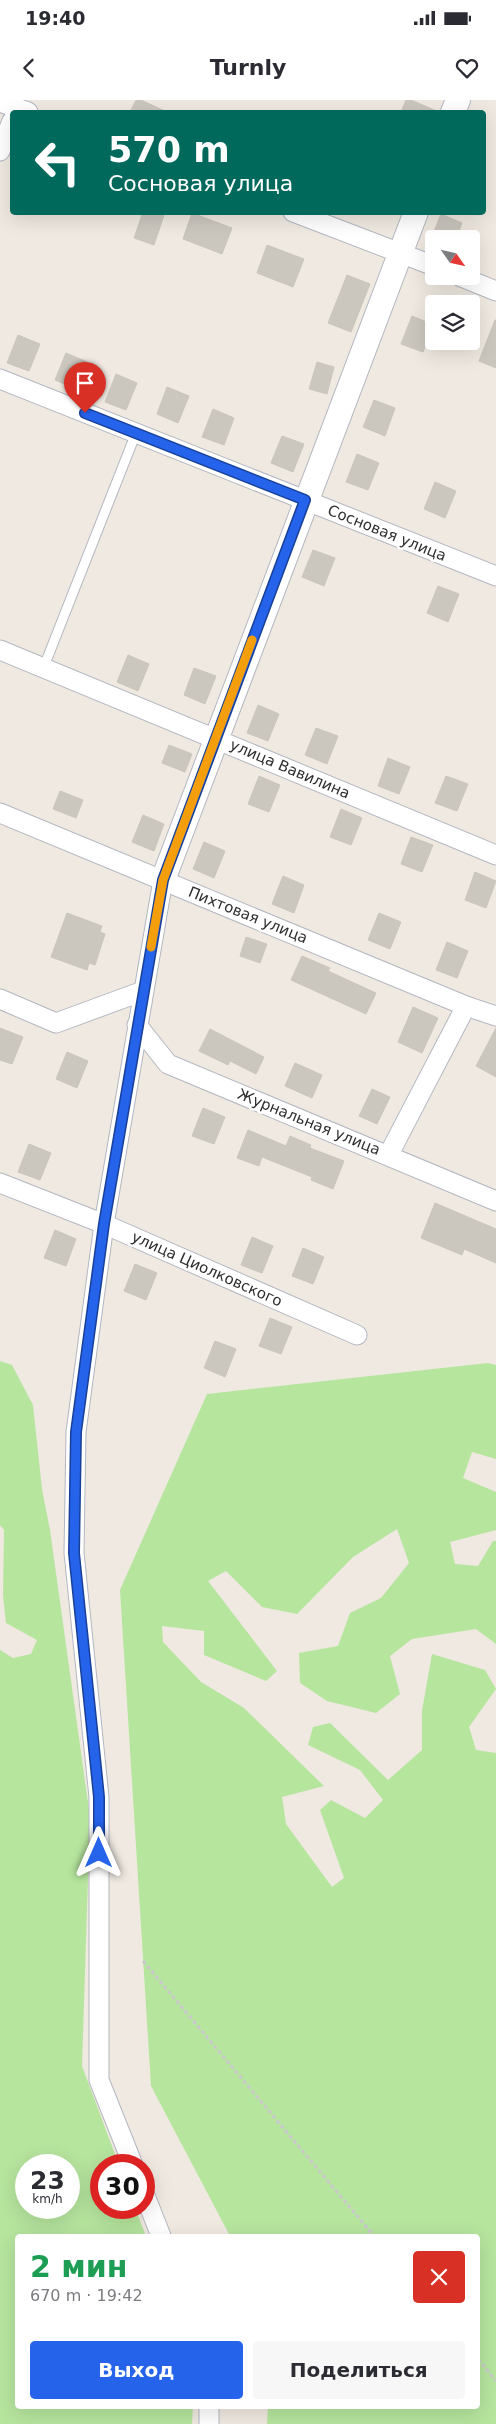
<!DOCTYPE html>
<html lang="ru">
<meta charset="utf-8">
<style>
:root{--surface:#fff;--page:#f7f7f7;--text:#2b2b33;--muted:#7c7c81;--accent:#2563eb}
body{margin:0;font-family:"DejaVu Sans",sans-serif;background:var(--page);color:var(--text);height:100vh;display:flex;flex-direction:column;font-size:19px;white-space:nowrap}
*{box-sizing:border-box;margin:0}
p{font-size:16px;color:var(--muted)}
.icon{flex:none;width:28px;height:28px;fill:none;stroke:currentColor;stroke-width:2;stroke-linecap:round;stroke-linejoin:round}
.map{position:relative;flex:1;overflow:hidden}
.side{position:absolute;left:15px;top:2134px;width:465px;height:175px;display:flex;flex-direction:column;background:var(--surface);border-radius:5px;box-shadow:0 5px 20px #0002}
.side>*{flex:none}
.hud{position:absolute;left:10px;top:10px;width:476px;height:105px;border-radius:5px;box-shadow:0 5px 20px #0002;background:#00695c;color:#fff;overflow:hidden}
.needle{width:32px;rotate:124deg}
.fabs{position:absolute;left:425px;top:130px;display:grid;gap:10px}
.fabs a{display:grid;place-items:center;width:55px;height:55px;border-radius:5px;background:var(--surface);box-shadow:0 5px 20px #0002;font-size:25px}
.speed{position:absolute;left:15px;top:2054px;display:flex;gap:10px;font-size:25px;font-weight:700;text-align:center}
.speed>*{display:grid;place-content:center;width:65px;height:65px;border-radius:50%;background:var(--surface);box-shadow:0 5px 20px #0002;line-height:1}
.speed small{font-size:12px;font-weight:400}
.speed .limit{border:8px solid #d22;background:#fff;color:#111}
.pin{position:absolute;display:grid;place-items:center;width:42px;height:42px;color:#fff;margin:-51px -21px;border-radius:50% 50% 50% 0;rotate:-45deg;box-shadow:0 0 5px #0007}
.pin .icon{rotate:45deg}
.me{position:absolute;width:55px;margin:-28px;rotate:0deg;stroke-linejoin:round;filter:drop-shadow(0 0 4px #0008)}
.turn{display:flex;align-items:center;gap:18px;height:105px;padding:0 15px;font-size:22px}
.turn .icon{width:65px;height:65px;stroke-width:2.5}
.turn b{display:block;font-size:35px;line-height:42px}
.round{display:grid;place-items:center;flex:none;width:52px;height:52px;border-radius:5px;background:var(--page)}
.summary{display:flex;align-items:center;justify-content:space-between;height:85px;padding:0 15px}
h1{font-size:30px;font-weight:800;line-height:38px;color:#1e9e55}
.cta{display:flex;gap:10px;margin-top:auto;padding:10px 15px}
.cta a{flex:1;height:58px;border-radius:5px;background:var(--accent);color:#fff;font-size:20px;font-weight:800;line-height:58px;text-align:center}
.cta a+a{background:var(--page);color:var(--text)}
.status{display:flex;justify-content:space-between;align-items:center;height:35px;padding:0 25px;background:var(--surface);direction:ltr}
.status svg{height:14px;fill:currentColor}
header{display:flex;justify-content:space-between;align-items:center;height:65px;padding:0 15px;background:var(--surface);font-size:22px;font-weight:800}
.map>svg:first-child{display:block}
.green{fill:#b6e59e;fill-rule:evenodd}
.building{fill:#cbc7bf;stroke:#cbc5ba}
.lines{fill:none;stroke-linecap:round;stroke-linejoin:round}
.service-casing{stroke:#b4b7c1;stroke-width:11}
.minor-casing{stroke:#b4b7c1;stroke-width:21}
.tertiary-casing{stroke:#b4b7c1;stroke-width:26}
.path{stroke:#c9c9c9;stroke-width:3;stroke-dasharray:4 2.5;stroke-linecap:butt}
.service{stroke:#fff;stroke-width:9}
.minor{stroke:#fff;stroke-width:19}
.tertiary{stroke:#fff;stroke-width:24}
.route-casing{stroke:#184099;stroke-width:12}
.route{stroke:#2563eb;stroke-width:9}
.slow{stroke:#f59e0b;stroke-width:9}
.labels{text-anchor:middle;stroke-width:5;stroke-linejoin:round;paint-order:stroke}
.street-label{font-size:15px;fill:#2e2e2e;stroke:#fff}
</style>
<div class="status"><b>19:40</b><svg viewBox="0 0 49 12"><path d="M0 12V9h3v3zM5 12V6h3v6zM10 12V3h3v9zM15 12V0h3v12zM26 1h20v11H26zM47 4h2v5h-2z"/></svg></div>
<header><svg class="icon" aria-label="back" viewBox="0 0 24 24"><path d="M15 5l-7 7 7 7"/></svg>Turnly<svg class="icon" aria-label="heart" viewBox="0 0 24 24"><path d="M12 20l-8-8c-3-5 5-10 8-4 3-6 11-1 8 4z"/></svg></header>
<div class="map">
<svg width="496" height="2324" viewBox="0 0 496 2324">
<rect width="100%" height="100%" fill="#efe9e1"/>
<g class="green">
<path d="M0 1261 12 1265 33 1305 42 1389 50 1430 90 1717 82 1966 119 2065H101V2108H135L146 2136H18V2306H193L192 2324H0V1550L13 1558 31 1554 37 1540 6 1523 3 1496 4 1430 0 1425ZM26 2065H69V2108H26Z"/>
<polygon points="488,1263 496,1265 496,1359 472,1352 463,1378 496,1392 496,1430 450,1442 455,1464 478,1466 493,1441 496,1441 496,1544 476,1529 412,1539 390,1556 400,1594 376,1613 327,1601 300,1583 299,1553 338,1546 350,1513 381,1498 409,1463 397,1429 353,1457 297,1514 262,1507 226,1471 208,1481 277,1571 266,1581 204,1555 204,1531 162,1526 163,1542 201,1582 244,1608 324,1686 282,1697 286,1724 332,1787 344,1778 320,1710 331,1700 365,1718 383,1700 360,1670 308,1645 313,1627 330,1623 388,1680 422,1650 422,1611 432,1554 485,1570 496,1589 469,1627 476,1650 496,1653 496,2324 267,2324 268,2306 478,2306 478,2136 230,2136 151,1986 120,1490 207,1294"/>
</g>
<g class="building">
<polygon points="136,0 141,0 167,12 130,12"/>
<polygon points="406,0 411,0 439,12 401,12"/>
<polygon points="143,112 165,112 154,145 134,138"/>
<polygon points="192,113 232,128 222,154 183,139"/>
<polygon points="441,114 462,123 456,139 431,139"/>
<polygon points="267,145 304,159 293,187 257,173"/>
<polygon points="347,175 370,184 351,232 328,223"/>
<polygon points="412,216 434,225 423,252 401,244"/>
<polygon points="495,220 496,220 496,268 479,261"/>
<polygon points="18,235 40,244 29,271 7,263"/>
<polygon points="66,253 87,262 76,289 55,280"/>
<polygon points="317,262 334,267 327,294 309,289"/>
<polygon points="116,274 137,283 126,310 105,302"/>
<polygon points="167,287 189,296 178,323 157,314"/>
<polygon points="374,300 395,308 385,336 363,327"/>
<polygon points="213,309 234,318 224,345 202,337"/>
<polygon points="282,336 304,344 293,372 271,363"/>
<polygon points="357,354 379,363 368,390 346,382"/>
<polygon points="435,382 456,391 445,418 424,409"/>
<polygon points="313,450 335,458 324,486 302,477"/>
<polygon points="438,486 459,494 448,522 427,513"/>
<polygon points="128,555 149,564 138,591 117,582"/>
<polygon points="194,568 216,576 205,604 184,595"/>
<polygon points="258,605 279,614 268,641 247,633"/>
<polygon points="316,628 338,636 327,664 305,655"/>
<polygon points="169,645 192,654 185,672 162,663"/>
<polygon points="388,658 410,667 399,694 378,686"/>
<polygon points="259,676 280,685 269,712 248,704"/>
<polygon points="446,676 468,684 457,711 435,703"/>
<polygon points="60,691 83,700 76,718 53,709"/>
<polygon points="341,709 362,718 351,745 330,737"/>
<polygon points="143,715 164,724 154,751 132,742"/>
<polygon points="411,737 433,745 422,772 401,764"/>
<polygon points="204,742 225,751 214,778 193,769"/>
<polygon points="475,772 496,781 486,808 465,800"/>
<polygon points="283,776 304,785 294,813 272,804"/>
<polygon points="67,813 102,826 100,832 105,834 95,865 89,863 87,870 51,857"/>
<polygon points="379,813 401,822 390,849 368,840"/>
<polygon points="246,837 267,844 260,863 240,856"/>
<polygon points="447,842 468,851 457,878 436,870"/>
<polygon points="302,856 330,868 328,871 376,893 366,914 291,880"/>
<polygon points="413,907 438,918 422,953 398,942"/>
<polygon points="0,928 23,937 12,964 0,960"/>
<polygon points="496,928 496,977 476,966"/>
<polygon points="210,929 264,957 256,974 230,961 228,965 199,951"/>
<polygon points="67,952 88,961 77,988 56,979"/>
<polygon points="295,963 322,975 312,998 285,986"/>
<polygon points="372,989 390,997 377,1024 359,1016"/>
<polygon points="203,1008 225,1017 214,1044 192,1036"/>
<polygon points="248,1030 286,1046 290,1036 311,1045 310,1048 344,1061 333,1089 311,1080 312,1077 262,1057 259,1066 237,1058"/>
<polygon points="29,1044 51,1053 40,1080 18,1072"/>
<polygon points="435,1103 496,1129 496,1163 464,1149 462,1155 421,1138"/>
<polygon points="55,1130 76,1139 66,1166 44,1158"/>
<polygon points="252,1137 273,1146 262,1173 241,1165"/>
<polygon points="303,1148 324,1157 313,1184 292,1176"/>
<polygon points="135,1164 157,1173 146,1200 124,1191"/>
<polygon points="270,1218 292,1227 281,1254 259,1246"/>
<polygon points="215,1241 236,1249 225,1277 204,1268"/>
</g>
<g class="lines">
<defs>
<polyline id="service" points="43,569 136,333"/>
<g id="minor">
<polyline points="0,2 28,12"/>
<polyline points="0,51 12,21"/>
<polyline points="293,112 434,166"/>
<polyline points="459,176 496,191"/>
<polyline points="0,279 496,476"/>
<polyline points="0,550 496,755"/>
<polyline points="0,713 466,906 496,916"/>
<polyline points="0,899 56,923 143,891"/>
<polyline points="137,925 168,964 496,1101"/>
<polyline points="389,1054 466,906"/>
<polyline points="0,1083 104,1124 357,1235"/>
<polyline points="133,2065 99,1980 99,1697 74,1453 76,1332 104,1124 163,780"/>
<polyline points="144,2093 161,2136"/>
<polyline points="209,2324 209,2306"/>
</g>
<g id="tertiary">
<polyline points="453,12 458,0"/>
<polyline points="163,780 416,112"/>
</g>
</defs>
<use href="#service" class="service-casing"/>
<use href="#minor" class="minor-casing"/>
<use href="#tertiary" class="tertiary-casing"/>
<g class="path">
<polyline points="143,1861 374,2136"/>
<polyline points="478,2259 496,2281"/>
</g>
<use href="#service" class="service"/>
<use href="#minor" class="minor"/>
<use href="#tertiary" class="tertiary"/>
</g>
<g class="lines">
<defs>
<polyline id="route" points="85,313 305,400 163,780 104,1124 76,1332 74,1453 99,1697 99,1753"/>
</defs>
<use href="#route" class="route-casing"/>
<use href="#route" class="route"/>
<polyline class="slow" points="151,847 163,780 252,540"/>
</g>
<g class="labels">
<g class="street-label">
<text transform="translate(387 433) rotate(22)" y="5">Сосновая улица</text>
<text transform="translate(290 669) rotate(23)" y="5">улица Вавилина</text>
<text transform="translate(248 815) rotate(22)" y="5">Пихтовая улица</text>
<text transform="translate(309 1022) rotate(22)" y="5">Журнальная улица</text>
<text transform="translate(207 1169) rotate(24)" y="5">улица Циолковского</text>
</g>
</g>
</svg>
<div class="fabs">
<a><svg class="needle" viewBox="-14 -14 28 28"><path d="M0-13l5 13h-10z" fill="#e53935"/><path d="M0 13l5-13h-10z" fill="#7c7c81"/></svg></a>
<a><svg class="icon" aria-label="layers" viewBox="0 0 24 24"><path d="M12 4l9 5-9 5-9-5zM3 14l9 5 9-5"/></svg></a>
</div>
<div class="speed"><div>23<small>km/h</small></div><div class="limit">30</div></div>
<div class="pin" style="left:85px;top:313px;background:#d93025"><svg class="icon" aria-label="arrive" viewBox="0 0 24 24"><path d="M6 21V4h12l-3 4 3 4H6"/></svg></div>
<svg class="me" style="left:99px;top:1753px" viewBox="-20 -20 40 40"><path d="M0-17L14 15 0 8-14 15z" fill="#2563eb" stroke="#fff" stroke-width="4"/></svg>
<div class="hud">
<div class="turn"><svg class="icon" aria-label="left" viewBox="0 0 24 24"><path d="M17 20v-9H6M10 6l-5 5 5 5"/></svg><div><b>570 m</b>Сосновая улица</div></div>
</div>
<section class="side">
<div class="summary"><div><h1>2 мин</h1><p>670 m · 19:42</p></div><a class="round" style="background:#d93025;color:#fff"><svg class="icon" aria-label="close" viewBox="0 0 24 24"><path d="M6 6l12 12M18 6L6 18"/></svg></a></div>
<div class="cta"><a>Выход</a><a>Поделиться</a></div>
</section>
</div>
